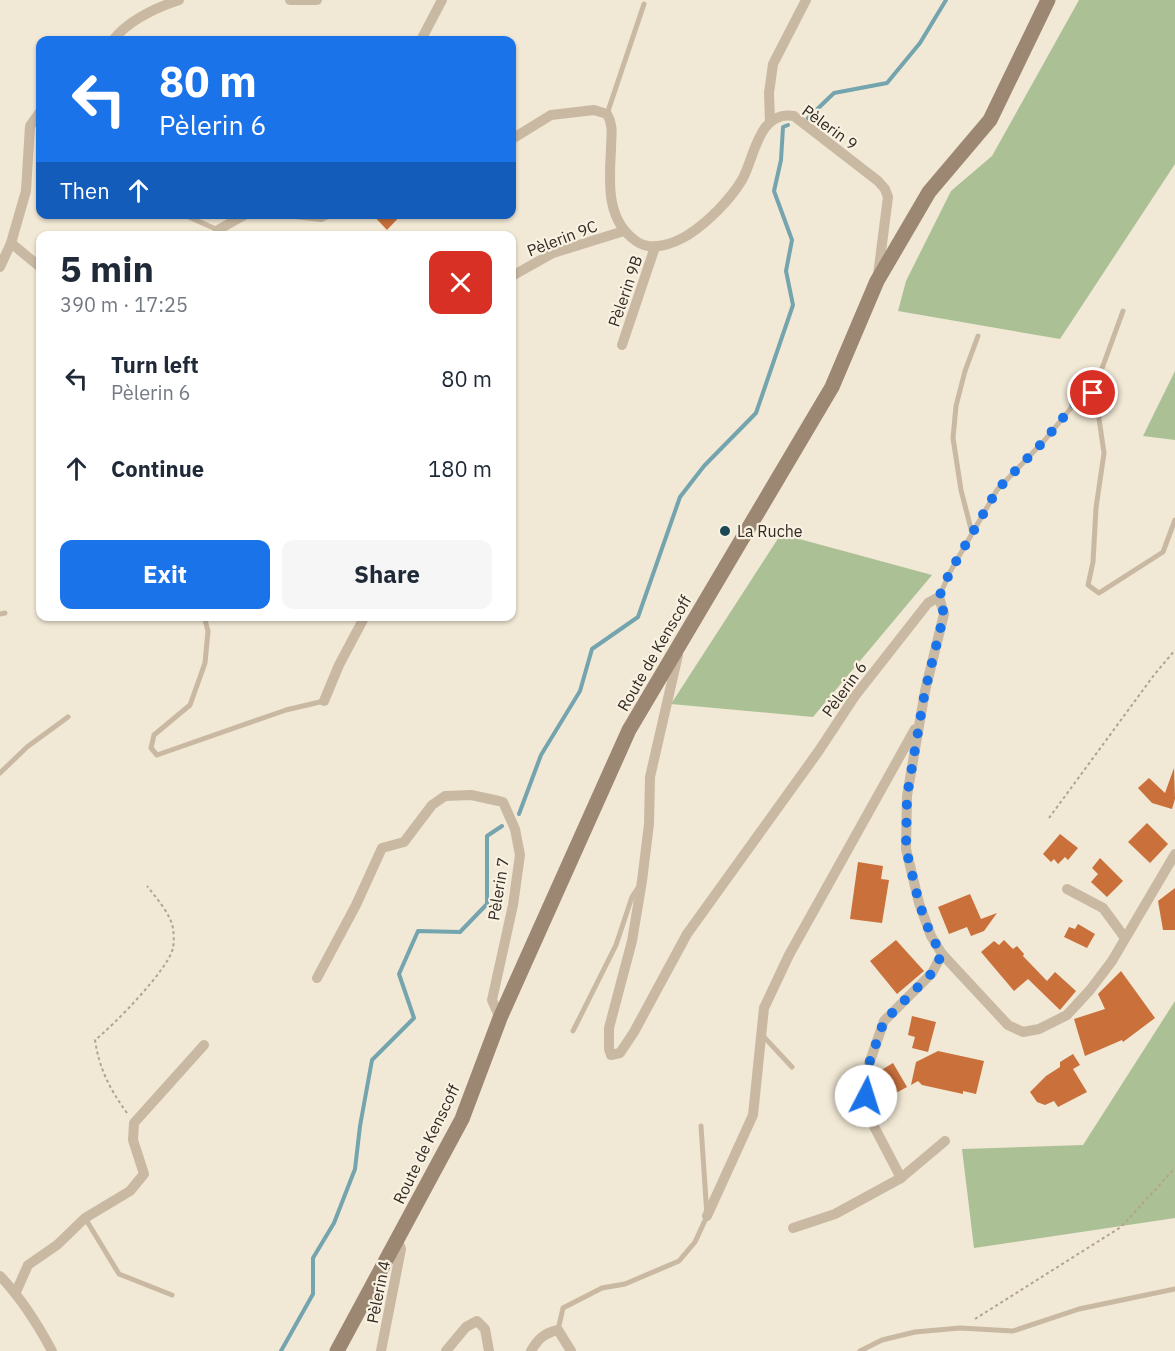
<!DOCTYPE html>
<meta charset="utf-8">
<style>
:root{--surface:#fff;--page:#f6f6f7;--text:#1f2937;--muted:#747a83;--accent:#1a73e8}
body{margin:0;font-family:"IBM Plex Sans",sans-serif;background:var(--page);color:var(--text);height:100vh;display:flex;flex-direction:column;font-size:22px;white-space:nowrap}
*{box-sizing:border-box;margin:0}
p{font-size:20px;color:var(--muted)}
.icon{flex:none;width:33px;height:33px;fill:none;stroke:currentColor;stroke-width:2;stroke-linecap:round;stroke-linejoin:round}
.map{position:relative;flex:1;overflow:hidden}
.panel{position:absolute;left:36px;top:231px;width:480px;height:390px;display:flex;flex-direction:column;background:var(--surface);border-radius:12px;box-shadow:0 2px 4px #0004}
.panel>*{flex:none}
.banner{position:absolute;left:36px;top:36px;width:480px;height:183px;border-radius:12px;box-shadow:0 2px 4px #0004;background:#1a73e8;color:#fff;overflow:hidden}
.pin{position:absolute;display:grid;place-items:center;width:51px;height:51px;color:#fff;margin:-26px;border:3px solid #fff;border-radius:50%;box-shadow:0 2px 6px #0007}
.me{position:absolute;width:66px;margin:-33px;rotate:5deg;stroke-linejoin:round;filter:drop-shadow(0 0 4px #0008)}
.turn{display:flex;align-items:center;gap:21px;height:126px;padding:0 24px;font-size:27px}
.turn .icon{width:78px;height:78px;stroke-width:2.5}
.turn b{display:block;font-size:42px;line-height:51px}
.then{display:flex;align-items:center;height:57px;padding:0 24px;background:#0003;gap:12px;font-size:22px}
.round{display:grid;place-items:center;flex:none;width:63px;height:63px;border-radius:12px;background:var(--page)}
.overview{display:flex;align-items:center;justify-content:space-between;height:102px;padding:0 24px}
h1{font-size:36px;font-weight:700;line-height:45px}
.cta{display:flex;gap:12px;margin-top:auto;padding:12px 24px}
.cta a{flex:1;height:69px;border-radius:12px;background:var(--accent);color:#fff;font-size:24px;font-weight:700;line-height:69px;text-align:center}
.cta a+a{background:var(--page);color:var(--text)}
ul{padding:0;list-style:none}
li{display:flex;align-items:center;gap:18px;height:90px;padding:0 24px}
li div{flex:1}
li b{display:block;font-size:22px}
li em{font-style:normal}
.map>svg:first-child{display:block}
.green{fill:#acc096}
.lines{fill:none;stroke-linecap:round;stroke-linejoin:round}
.stream{stroke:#74a4ae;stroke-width:4}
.building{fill:#c9703b}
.path{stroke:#b4a38c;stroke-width:2;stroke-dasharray:3 3;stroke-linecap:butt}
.lane{stroke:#c9b9a2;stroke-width:5}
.street{stroke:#c9b9a2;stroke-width:10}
.secondary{stroke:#9c8773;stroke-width:15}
.route{stroke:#1a73e8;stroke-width:10;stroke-dasharray:0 18}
.poi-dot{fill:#1a4955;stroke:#f9f1e1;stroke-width:2}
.labels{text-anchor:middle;stroke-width:4.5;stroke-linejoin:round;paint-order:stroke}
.street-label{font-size:16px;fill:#332b24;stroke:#f9f1e1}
.poi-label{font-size:16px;fill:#332b24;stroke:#f9f1e1;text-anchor:start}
</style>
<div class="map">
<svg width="1175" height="1351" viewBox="0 0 1175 1351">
<rect width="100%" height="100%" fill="#f1e8d5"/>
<g class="green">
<polygon points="1079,0 1175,0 1175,164 1060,339 898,311 906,281 951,191 992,156"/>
<polygon points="1175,371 1175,440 1143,436"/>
<polygon points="781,534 932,575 813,717 671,704"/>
<polygon points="1175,1001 1175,1218 974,1248 962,1149 1083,1145"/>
</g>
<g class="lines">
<g class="stream">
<polyline points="808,118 834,93 887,83 920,43 946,0"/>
<polyline points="519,814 541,755 580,691 592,649 638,617 680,497 704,466 756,413 793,305 786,271 792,240 774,191 781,160 783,127 788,125"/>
<polyline points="281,1351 313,1294 313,1258 334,1223 355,1169 360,1126 372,1060 414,1018 399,974 418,931 460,932 487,904 487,836 502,826"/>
</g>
</g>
<g class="building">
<polygon points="372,214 402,214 387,230"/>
<polygon points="1174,768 1175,799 1172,809 1152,803 1138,788 1149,778 1165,793"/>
<polygon points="1147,823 1168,844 1150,863 1128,842"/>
<polygon points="1060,834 1078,848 1068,860 1065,857 1058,864 1054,859 1051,862 1043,854"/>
<polygon points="1100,858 1123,881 1107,897 1091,882 1098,874 1092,868"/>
<polygon points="858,862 883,866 881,879 889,880 882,923 850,919"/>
<polygon points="1175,888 1175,930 1163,930 1158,901"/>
<polygon points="970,894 981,919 997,913 984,931 971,936 967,927 949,934 938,907"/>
<polygon points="1078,924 1095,934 1087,948 1064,937 1069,927 1075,929"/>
<polygon points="896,940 924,971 897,994 870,961"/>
<polygon points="1004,940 1013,949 1017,946 1024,954 1023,956 1047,981 1055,972 1076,991 1060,1010 1028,979 1014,991 981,952 994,941 999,945"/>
<polygon points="1121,971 1155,1018 1123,1042 1122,1040 1085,1056 1074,1019 1105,1009 1098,994"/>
<polygon points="912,1016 936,1022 928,1052 912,1048 915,1037 908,1035"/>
<polygon points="938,1051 984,1061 976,1094 963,1091 963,1094 922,1085 918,1081 911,1085 916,1062"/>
<polygon points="1073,1054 1080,1065 1073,1069 1087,1092 1058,1107 1054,1101 1045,1105 1037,1102 1030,1092 1046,1076 1060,1067 1060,1062"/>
<polygon points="893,1063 907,1087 885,1099 878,1087 873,1090 872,1079 873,1075"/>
</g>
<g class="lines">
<g class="path">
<polyline points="1049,818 1154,675 1175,650"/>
<path d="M127 1113C110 1090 99 1068 95 1040 114 1025 168 970 173 948 174 943 174 934 173 929 172 916 155 896 147 886"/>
<polyline points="975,1319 1121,1227 1175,1168"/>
</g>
<g class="lane">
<polyline points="607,114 644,4"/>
<polyline points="182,214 218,230"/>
<polyline points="1093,393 1123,311"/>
<polyline points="972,533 961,490 953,438 956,406 965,371 978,336"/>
<polyline points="939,597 950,572 997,490 1044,441 1080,397 1093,393 1097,405 1104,453 1096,508 1093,562 1088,585 1099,593 1163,552 1175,520"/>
<polyline points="0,614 5,613"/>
<polyline points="204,616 208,631 205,663 190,705 154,735 151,748 157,755 286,710 324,701"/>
<polyline points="0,773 27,747 68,717"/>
<polyline points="573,1031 616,945 632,897 638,888"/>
<polyline points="763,1036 792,1067"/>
<polyline points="85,1218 119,1274 172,1295"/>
<polyline points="558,1330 563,1308 602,1288 625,1284 679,1261 695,1242 707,1216 701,1126"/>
<polyline points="860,1351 882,1340 915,1332 960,1328 1013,1331 1079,1309 1175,1289"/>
</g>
<g class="street">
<polyline points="290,0 317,0"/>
<path d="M113 40C129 20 155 8 179 0"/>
<polyline points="421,40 442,0"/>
<polyline points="770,122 769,93 773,64 806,0"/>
<path d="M512 139 551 115 594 110 607 114C614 126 611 136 611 149 609 183 606 220 636 241 651 252 673 244 688 235 708 222 729 201 742 180 755 157 758 110 794 116L878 181 885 189 888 197 878 275"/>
<polyline points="295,214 321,217 327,214"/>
<polyline points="218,236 218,230 246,214"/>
<polyline points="11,243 40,267"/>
<polyline points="0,267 11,243 26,191 30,126 40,112"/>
<polyline points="512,276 553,253 624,231"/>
<polyline points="622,345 655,247"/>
<polyline points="678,655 650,777 649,824 642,881 632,941 609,1028 609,1049 611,1055 620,1053 634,1032 687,934 818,752 855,696 928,603 939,597 944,614 925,691 907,796 906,849 919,903 931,936 942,954 1008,1025 1023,1032 1039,1029 1067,1015 1090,990 1112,961 1175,854"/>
<polyline points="324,701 339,665 365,616"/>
<polyline points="1067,889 1103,908 1125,938"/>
<polyline points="317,978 356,905 382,848 404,842 432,805 445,796 471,795 499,801 503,802 515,829 520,855 513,905 492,1000 500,1018"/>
<polyline points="901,1178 867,1113 864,1078 884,1021 932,973 942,954"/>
<polyline points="707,1216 753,1115 764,1008 789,955 915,729"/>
<polyline points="793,1228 835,1214 901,1178 945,1141"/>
<path d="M0 1276C22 1299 37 1323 52 1351"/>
<polyline points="16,1292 28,1265 57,1245 85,1218 130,1191 144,1174 133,1140 134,1123 204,1045"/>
<polyline points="381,1351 401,1249 398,1240"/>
<polyline points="446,1351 466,1327 477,1321 485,1329 489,1351"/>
<path d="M531 1351C538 1339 544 1333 558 1330L571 1351"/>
</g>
<polyline class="secondary" points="337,1351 462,1119 500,1018 629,730 832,387 877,281 929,192 990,120 1048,0"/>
</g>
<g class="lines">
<polyline class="route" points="866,1096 864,1078 884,1021 932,973 942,954 931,936 919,903 906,849 907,796 925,691 944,614 939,597 950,572 997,490 1044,441 1080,397 1093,393"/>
</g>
<circle class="poi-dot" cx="725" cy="531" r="6"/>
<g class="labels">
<g class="street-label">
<text transform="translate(830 127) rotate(36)" y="6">Pèlerin 9</text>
<text transform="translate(562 238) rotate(-21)" y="6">Pèlerin 9C</text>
<text transform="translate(625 291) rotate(-71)" y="6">Pèlerin 9B</text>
<text transform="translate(654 653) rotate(-60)" y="6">Route de Kenscoff</text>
<text transform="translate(844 689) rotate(-54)" y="6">Pèlerin 6</text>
<text transform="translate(498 889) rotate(-81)" y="6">Pèlerin 7</text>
<text transform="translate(426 1144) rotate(-64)" y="6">Route de Kenscoff</text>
<text transform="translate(378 1292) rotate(-79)" y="6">Pèlerin 4</text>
</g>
<g class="poi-label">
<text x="737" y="537">La Ruche</text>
</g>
</g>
</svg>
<div class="pin" style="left:1093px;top:393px;background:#d93025"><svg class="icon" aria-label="arrive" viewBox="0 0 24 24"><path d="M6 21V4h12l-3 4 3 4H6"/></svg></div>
<svg class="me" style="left:866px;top:1096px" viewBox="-20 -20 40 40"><circle r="19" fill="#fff"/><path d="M0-13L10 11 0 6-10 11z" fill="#1a73e8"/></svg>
<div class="banner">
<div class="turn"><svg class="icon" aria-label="left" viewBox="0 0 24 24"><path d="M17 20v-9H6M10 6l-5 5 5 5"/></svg><div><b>80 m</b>Pèlerin 6</div></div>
<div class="then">Then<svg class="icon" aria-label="ahead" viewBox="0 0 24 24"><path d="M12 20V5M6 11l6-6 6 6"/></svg></div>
</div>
<section class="panel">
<div class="overview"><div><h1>5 min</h1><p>390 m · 17:25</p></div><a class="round" style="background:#d93025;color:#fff"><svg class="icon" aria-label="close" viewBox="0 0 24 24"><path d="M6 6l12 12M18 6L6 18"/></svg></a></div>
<ul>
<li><svg class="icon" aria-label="left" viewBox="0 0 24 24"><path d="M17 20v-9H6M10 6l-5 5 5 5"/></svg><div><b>Turn left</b><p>Pèlerin 6</p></div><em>80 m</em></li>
<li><svg class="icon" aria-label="ahead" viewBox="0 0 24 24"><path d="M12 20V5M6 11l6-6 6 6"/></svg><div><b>Continue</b></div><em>180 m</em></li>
</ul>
<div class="cta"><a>Exit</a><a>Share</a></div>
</section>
</div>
